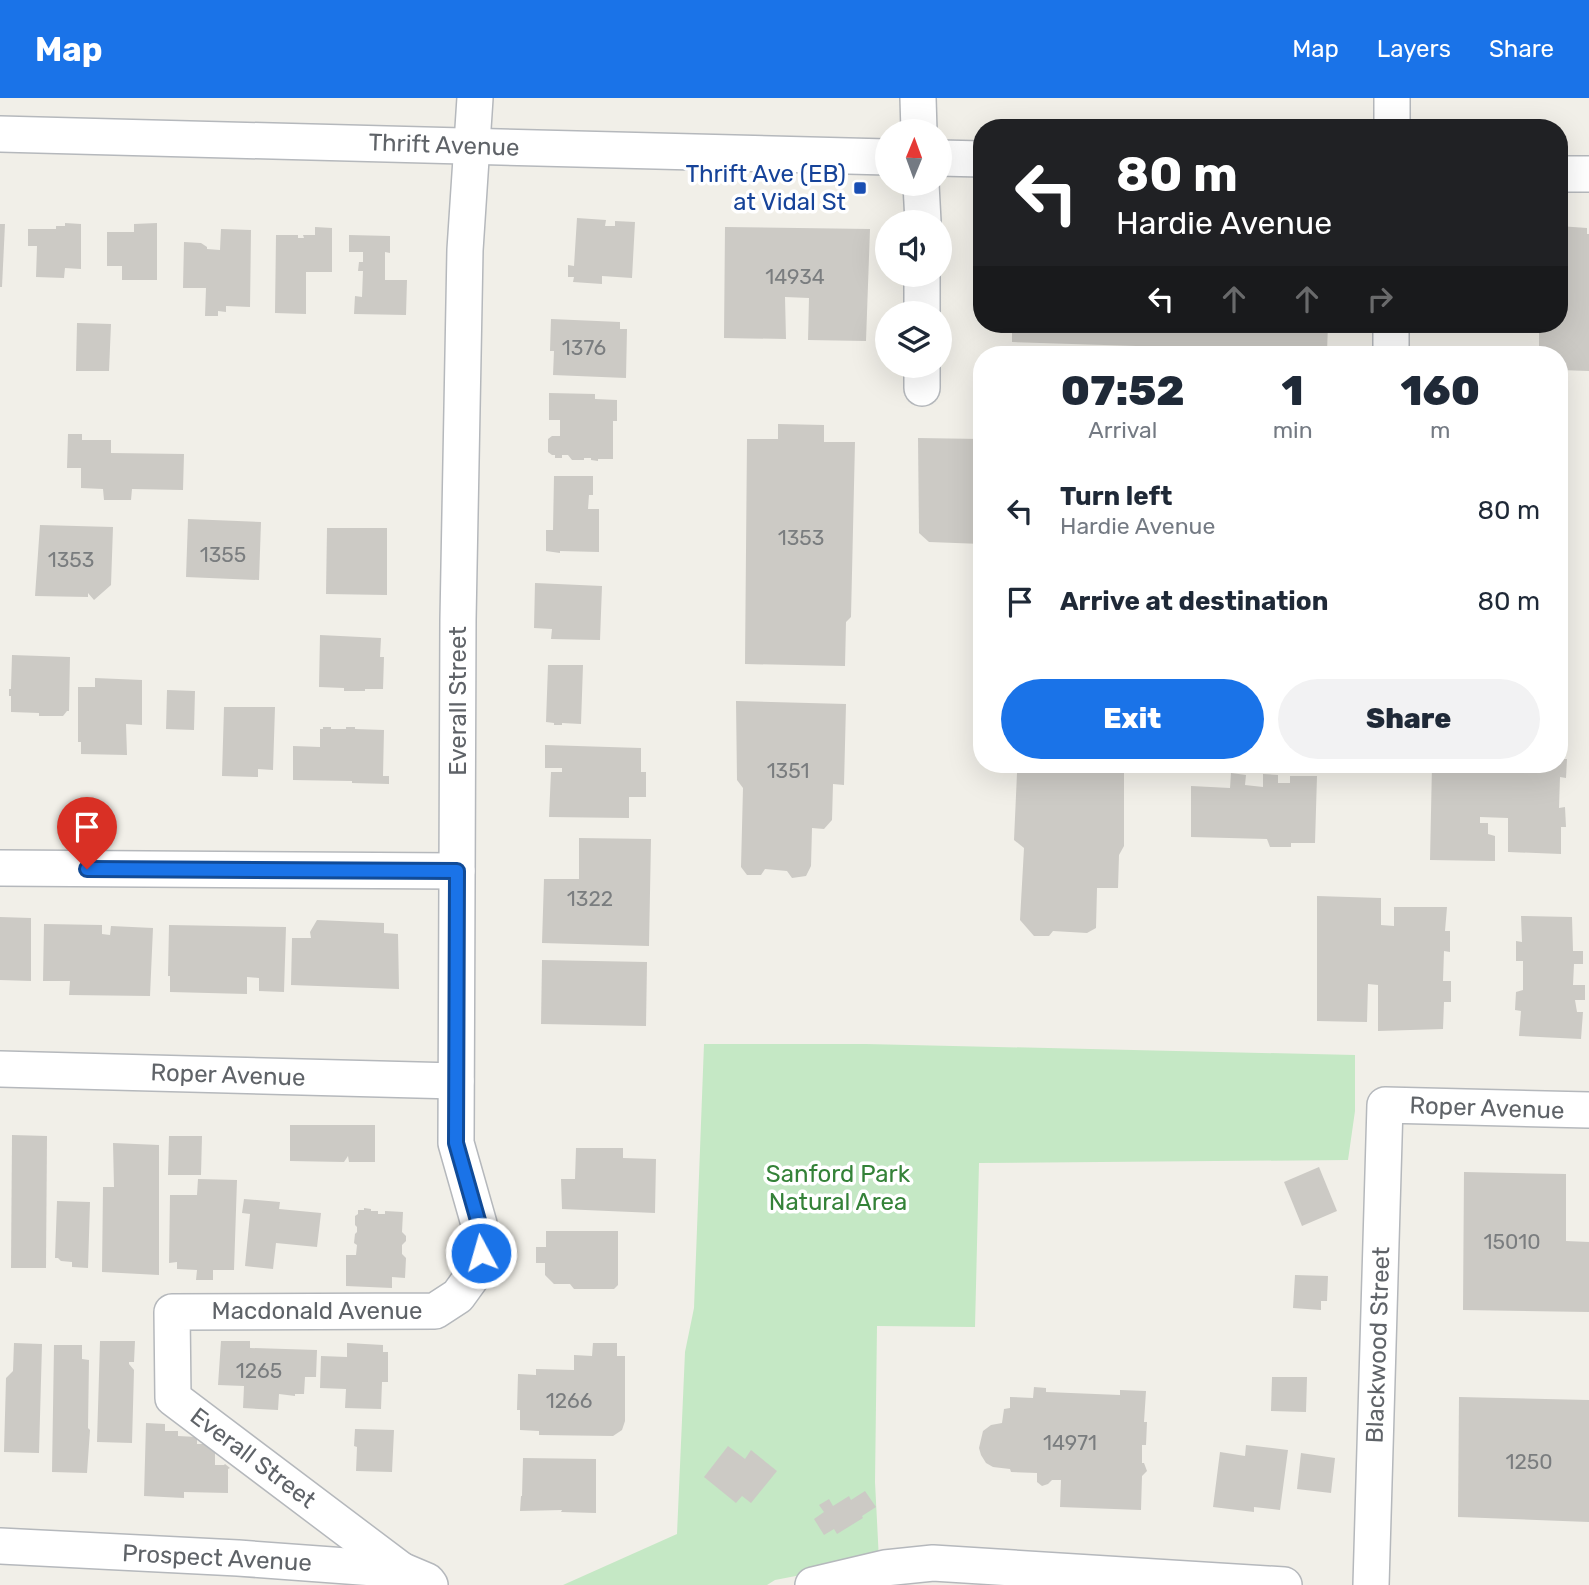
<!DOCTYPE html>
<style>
:root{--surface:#fff;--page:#f2f2f3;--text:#1f2937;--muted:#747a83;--accent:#1a73e8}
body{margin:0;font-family:Rubik,sans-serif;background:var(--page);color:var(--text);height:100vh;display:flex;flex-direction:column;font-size:26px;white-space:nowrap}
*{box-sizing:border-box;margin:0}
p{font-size:23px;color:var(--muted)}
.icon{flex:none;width:38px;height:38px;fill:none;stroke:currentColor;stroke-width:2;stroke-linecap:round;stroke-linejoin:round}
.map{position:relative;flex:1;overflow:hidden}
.sheet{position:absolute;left:973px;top:248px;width:595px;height:427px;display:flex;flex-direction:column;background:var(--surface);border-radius:28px;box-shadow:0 7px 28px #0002}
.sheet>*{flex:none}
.guide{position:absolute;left:973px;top:21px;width:595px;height:214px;border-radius:28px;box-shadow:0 7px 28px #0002;background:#202124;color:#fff;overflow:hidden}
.needle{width:46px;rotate:1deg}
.tools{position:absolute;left:875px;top:21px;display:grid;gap:14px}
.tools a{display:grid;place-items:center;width:77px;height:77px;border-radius:50%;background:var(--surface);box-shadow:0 7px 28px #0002;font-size:35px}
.pin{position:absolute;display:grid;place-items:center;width:60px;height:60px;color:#fff;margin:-72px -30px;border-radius:50% 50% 50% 0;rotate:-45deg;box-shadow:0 0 7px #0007}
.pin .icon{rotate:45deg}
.me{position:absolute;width:77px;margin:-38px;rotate:354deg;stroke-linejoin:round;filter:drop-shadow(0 0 5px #0008)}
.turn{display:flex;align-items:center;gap:24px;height:147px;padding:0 28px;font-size:32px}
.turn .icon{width:91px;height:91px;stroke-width:2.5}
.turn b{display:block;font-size:49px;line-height:60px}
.lanes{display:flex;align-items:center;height:66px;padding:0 28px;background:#0003;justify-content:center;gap:35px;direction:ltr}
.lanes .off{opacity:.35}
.eta{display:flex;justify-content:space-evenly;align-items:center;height:119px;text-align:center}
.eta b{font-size:42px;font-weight:800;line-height:49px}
.primary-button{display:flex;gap:14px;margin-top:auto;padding:14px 28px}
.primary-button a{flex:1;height:80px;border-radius:42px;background:var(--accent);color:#fff;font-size:28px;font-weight:800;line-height:80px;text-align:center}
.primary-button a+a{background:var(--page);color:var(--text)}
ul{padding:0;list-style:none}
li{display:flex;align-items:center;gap:21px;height:91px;padding:0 28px}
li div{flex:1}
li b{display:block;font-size:26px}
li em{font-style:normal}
header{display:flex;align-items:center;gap:42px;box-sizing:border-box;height:98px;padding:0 35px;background:var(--accent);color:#fff}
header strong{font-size:33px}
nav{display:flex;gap:38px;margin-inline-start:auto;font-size:24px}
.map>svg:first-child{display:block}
.green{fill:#c5e8c5}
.building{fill:#cccac5}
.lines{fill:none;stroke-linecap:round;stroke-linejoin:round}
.minor-casing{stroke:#b5b8bc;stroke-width:38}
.minor{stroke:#fff;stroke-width:35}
.route-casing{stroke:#114b97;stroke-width:18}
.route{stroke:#1a73e8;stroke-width:12}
.transit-dot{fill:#1a4fb4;stroke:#fff;stroke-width:2.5}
.labels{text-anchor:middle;stroke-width:7;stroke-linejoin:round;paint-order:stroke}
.number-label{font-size:21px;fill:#7a7d7f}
.street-label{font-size:24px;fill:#5f6368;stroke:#fff}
.transit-label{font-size:24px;fill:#164399;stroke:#fff;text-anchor:end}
.park-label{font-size:24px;fill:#348238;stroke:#fff}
</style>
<header>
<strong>Map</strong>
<nav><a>Map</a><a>Layers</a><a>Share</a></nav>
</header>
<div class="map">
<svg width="1589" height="1487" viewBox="0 0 1589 1487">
<rect width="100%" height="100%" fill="#f1efe8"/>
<polygon class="green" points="704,946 866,946 1355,957 1355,1013 1348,1062 979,1065 975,1229 877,1228 875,1384 879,1462 775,1482 767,1487 563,1487 677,1436 685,1254 694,1210"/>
<g class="building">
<polygon points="577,120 606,122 605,128 615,128 615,123 635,124 632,180 602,178 602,186 573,184 574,179 568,179 568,167 574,168"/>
<polygon points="65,125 81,126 81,171 65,170 64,180 36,179 37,148 28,148 28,131 56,131 56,128 65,128"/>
<polygon points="157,125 157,182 122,182 122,168 107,168 107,134 134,134 134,126"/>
<polygon points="0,126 5,126 2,189 0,189"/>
<polygon points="1559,128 1587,130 1587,136 1589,136 1589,273 1559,272 1559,257 1539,257 1539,226 1559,226"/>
<polygon points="315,129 332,130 332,174 306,174 306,216 275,215 276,137 298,137 298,140 304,140 303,137 315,137"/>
<polygon points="725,129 870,131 866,243 808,242 809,200 785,199 786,241 724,240"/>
<polygon points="221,131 251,132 250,209 226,208 226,214 218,213 218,218 205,218 206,190 183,190 184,144 201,145 207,149 207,151 220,152"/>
<polygon points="349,137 390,138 390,155 385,154 385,182 407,182 406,217 354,216 355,198 362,199 363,173 358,173 359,164 363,164 363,154 349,154"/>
<polygon points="551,221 620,224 620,231 627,231 626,280 553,277 554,253 550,253"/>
<polygon points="77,225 111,226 109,273 76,273"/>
<polygon points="1012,226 1328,226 1327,254 1012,244"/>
<polygon points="549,295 595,296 595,301 617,302 617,323 613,323 613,361 598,361 598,363 591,362 591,360 584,360 584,362 572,362 568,357 562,357 562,360 555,360 555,357 552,357 548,354 548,341 552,338 560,338 560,322 549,322"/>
<polygon points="778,326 824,327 824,344 855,344 851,519 846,524 845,568 745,566 747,341 778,341"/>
<polygon points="68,336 82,336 82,342 111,342 111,355 184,356 183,392 132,391 131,402 104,402 103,391 81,390 81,370 67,370"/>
<polygon points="918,340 982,341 982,446 929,444 919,435"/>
<polygon points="554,378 593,378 593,397 589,397 588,411 599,411 599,454 560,453 560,455 546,453 546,432 553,432"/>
<polygon points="188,421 261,424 259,482 186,479"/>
<polygon points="40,427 113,429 111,487 94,502 88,495 88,499 35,498"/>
<polygon points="327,430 387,430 387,497 326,496"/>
<polygon points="535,485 602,488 600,542 551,541 552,531 534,530"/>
<polygon points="320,537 381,540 380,559 384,559 383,591 365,591 365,593 344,593 344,590 319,589"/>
<polygon points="12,557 70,559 69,613 67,613 63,618 39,618 39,615 11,614 11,598 9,598 9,591 11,591"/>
<polygon points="548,567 583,567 581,626 562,625 562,627 554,627 554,625 546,624"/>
<polygon points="95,580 142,582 142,627 126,626 127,657 81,656 81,644 78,644 78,589 95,589"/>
<polygon points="167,592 195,593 194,632 166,631"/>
<polygon points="736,603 846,606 844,687 833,686 832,722 824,731 812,730 811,768 806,778 792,780 787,773 765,771 761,777 747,777 741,769 743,690 737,682"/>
<polygon points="224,609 275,609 273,672 258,671 258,679 222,678"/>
<polygon points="323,629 331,629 331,631 346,631 346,629 355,629 355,631 384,632 383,678 389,678 389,686 352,685 352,683 293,682 293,648 320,649 320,631 323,631"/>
<polygon points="1559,634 1563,634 1563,661 1567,661 1566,680 1560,679 1559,710 1565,709 1566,729 1561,729 1561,756 1508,754 1508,720 1480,719 1480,725 1488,725 1488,736 1495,738 1495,763 1430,762 1432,667 1487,667 1488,672 1509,672 1509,667 1559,667"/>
<polygon points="545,647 641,650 641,674 646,674 646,699 629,699 629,720 549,719 551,674 562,674 562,670 545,670"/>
<polygon points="1024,667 1129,667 1124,673 1124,748 1119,757 1118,790 1097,790 1096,830 1087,835 1053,833 1049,838 1034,838 1020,822 1024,750 1014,742 1017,675 1024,670"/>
<polygon points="1231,675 1246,677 1245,687 1263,689 1263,676 1278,677 1278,685 1290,685 1290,678 1317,678 1315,745 1291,745 1291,749 1270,749 1267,741 1191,739 1191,688 1230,690"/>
<polygon points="579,740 651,741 649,848 542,845 544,781 579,781"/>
<polygon points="1317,798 1381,800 1381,827 1394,828 1394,809 1447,809 1445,833 1450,833 1450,854 1444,853 1443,883 1451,883 1451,904 1444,904 1443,931 1378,933 1378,887 1368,886 1367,924 1317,923"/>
<polygon points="1521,818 1572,819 1573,853 1583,853 1583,866 1574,866 1573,887 1585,887 1585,902 1575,902 1577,914 1583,914 1581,941 1519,938 1521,913 1515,912 1516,894 1523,892 1523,863 1516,863 1516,843 1522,844"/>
<polygon points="0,819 31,820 31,883 0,882"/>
<polygon points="317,822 384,825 384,835 398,836 399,891 291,887 292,840 311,840 310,834"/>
<polygon points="44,826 102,827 102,836 110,837 111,828 153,830 150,898 69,897 70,883 43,883"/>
<polygon points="169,827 286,829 284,894 259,893 259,880 247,879 247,896 170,894 170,878 168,878"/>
<polygon points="542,862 647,864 646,928 541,926"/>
<polygon points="290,1027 375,1027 375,1064 349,1064 348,1058 344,1064 290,1063"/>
<polygon points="12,1037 47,1038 46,1170 11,1170"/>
<polygon points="169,1038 202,1038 201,1077 168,1077"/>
<polygon points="113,1045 159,1047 159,1177 102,1174 103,1089 114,1089"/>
<polygon points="576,1050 623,1050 623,1060 656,1061 655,1115 562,1111 561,1081 575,1081"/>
<polygon points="1319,1069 1337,1113 1302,1128 1284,1084"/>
<polygon points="1464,1074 1566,1076 1566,1143 1589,1144 1589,1214 1463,1212"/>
<polygon points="198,1081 237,1082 234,1172 213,1172 213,1182 196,1182 197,1172 177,1171 177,1164 169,1165 170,1097 197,1097"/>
<polygon points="244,1101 280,1104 279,1111 321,1115 317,1149 276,1145 273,1171 245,1168 250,1116 242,1115"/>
<polygon points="57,1103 90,1104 88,1170 72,1169 72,1164 61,1163 58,1160 55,1160"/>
<polygon points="364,1110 371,1111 371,1113 378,1113 378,1116 385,1116 385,1113 403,1114 402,1134 406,1138 406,1143 402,1147 402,1156 406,1160 405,1180 392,1179 392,1190 346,1188 346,1157 356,1157 357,1147 354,1145 355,1136 357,1134 357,1129 355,1127 355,1118 358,1116 358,1112 364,1112"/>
<polygon points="546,1133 618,1133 618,1187 614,1191 574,1191 570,1186 554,1186 545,1177 545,1165 536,1165 536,1149 546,1149"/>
<polygon points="1295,1177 1328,1178 1327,1203 1321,1203 1321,1212 1293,1210"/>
<polygon points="100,1243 135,1243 134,1264 129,1264 129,1266 134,1272 132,1345 97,1344"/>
<polygon points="221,1243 250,1243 250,1250 317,1252 316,1279 305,1279 304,1296 295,1296 295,1298 279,1296 278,1312 243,1310 244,1288 218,1287"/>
<polygon points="14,1245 42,1246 39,1355 4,1354 6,1280 13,1273"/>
<polygon points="347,1245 383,1247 383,1254 388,1254 388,1284 382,1284 381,1311 345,1310 346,1291 320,1290 321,1258 347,1259"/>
<polygon points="593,1245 617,1245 617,1258 625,1258 625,1323 622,1332 613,1338 539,1337 539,1333 520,1332 520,1312 517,1312 518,1276 536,1277 536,1271 574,1272 574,1257 592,1258"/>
<polygon points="54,1247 82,1247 82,1261 89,1262 88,1330 90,1332 87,1375 52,1374"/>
<polygon points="1272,1279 1307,1279 1306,1314 1271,1313"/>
<polygon points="1034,1289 1046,1290 1046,1294 1120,1297 1120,1292 1146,1293 1144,1324 1147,1324 1146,1347 1142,1347 1142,1365 1144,1365 1147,1373 1142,1378 1141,1412 1060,1409 1061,1382 1052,1382 1048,1386 1042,1388 1037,1384 1037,1375 1011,1374 1010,1371 993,1369 986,1365 981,1357 979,1350 983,1333 991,1327 1002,1325 1004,1311 1010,1310 1010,1299 1033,1300"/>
<polygon points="1459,1299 1589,1302 1589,1424 1458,1419"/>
<polygon points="146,1325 165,1326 165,1333 178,1333 178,1338 197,1339 197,1346 203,1346 215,1355 215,1367 224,1367 225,1366 230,1370 228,1371 228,1395 184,1394 184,1400 144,1398"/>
<polygon points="355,1331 394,1332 392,1374 356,1373 357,1349 354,1348"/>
<polygon points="1246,1347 1288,1352 1280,1412 1254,1409 1254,1414 1213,1409 1220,1354 1245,1358"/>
<polygon points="728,1348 745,1361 751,1352 777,1373 751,1405 742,1398 736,1405 704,1379"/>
<polygon points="1301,1355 1335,1360 1331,1395 1297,1391"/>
<polygon points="523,1360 596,1361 596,1415 561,1414 562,1412 520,1413 521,1398 522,1398"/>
<polygon points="865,1393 876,1409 862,1418 863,1420 837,1436 834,1431 824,1437 814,1421 824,1414 819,1407 829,1401 833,1408 849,1398 851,1402"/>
</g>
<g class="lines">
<defs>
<g id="minor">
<polyline points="918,0 919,33"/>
<polyline points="1392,30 1392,0"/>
<polyline points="0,36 887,59"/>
<polyline points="940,60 982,61"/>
<polyline points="1559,76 1589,76"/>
<polyline points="921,86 923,124"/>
<polyline points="922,215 922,177"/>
<polyline points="1391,257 1391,226"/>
<polyline points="922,290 922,268"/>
<polyline points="0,770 457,773"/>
<polyline points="0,971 456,983"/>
<polyline points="0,1448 238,1460 401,1472 427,1483 430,1487"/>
<polyline points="401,1472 173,1300 172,1214 435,1213 458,1198 471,1180 481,1155 479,1126 456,1045 458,522 465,152 475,0"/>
<polyline points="813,1487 885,1470 933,1465 1284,1487"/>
<polyline points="1371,1487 1385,1007 1589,1012"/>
</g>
</defs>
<use href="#minor" class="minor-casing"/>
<use href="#minor" class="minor"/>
</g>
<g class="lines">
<defs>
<polyline id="route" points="87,771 457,773 456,1045 479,1126 481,1155"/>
</defs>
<use href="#route" class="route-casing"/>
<use href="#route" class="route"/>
</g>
<rect class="transit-dot" x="853" y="83" width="14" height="14" rx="3.5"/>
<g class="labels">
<g class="number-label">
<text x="795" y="186">14934</text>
<text x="584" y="257">1376</text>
<text x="801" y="447">1353</text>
<text x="223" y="464">1355</text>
<text x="71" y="469">1353</text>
<text x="788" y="680">1351</text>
<text x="590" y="808">1322</text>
<text x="1512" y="1151">15010</text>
<text x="259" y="1280">1265</text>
<text x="569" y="1310">1266</text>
<text x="1070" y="1352">14971</text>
<text x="1529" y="1371">1250</text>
</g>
<g class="street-label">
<text transform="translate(444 47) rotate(2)" y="8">Thrift Avenue</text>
<text transform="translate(458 603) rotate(-90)" y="8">Everall Street</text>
<text transform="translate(228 977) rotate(2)" y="8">Roper Avenue</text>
<text transform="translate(1487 1010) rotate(2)" y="8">Roper Avenue</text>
<text x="317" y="1221">Macdonald Avenue</text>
<text transform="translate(1378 1247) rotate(-88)" y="8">Blackwood Street</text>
<text transform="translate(253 1360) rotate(37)" y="8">Everall Street</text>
<text transform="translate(217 1460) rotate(3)" y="8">Prospect Avenue</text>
</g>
<g class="transit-label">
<text x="846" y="84">Thrift Ave (EB)<tspan x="846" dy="28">at Vidal St</tspan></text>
</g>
<g class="park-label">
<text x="838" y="1084">Sanford Park<tspan x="838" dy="28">Natural Area</tspan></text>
</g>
</g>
</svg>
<div class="tools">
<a><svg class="needle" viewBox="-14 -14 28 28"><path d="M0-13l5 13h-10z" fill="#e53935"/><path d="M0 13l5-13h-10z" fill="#747a83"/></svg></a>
<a><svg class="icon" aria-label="sound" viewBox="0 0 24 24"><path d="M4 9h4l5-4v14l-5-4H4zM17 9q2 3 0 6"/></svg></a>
<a><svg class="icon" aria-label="layers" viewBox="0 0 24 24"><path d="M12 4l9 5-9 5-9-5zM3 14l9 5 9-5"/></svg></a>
</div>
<div class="pin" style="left:87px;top:771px;background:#d93025"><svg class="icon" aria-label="arrive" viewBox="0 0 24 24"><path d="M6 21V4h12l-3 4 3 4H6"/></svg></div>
<svg class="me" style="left:481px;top:1155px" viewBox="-20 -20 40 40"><circle r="17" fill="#1a73e8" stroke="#fff" stroke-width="3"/><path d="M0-11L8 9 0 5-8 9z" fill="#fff"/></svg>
<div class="guide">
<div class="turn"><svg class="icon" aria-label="left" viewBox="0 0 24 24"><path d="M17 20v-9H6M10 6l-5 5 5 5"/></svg><div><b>80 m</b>Hardie Avenue</div></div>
<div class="lanes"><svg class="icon" aria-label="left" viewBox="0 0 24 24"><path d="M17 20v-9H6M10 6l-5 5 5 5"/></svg><svg class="icon off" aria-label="ahead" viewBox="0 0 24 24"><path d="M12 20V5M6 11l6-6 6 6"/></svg><svg class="icon off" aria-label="ahead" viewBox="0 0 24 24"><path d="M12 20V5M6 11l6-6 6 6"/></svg><svg class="icon off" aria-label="right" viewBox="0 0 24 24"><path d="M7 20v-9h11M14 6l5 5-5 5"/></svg></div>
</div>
<section class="sheet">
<div class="eta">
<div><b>07:52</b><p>Arrival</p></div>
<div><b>1</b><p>min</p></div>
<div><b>160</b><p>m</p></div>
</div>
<ul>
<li><svg class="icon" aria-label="left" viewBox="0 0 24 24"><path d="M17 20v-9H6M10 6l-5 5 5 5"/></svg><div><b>Turn left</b><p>Hardie Avenue</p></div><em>80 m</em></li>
<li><svg class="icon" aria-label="arrive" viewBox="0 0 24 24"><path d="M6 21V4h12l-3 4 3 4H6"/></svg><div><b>Arrive at destination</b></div><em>80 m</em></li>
</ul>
<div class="primary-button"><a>Exit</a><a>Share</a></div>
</section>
</div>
